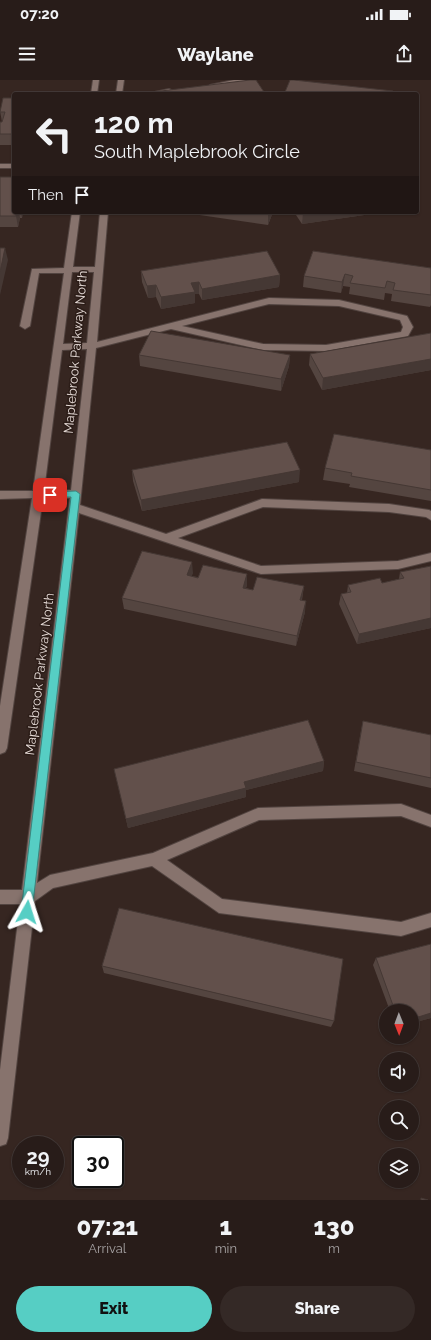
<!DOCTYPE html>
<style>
:root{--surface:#281c19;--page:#342926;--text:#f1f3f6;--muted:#a5a1a2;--line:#443a38;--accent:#56cec4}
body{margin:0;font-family:Raleway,sans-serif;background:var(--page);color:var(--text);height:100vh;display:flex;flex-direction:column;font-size:15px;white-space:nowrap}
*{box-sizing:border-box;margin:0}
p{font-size:13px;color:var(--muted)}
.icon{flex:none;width:22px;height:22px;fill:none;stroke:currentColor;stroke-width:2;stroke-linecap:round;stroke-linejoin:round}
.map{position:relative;height:1120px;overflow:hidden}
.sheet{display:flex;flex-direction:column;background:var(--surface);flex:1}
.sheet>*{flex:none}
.banner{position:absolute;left:12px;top:12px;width:407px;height:122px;border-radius:4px;box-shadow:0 1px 3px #0004,0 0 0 1px var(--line);background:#281c19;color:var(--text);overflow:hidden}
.needle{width:26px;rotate:179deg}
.controls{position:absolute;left:379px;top:924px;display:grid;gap:8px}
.controls a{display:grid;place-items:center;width:40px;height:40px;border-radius:50%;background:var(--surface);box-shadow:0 1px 3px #0004,0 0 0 1px var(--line);font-size:20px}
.speed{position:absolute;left:12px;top:1056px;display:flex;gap:8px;font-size:20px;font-weight:700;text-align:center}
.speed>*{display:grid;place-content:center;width:52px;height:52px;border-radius:50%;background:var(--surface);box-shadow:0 1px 3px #0004,0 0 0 1px var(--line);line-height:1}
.speed small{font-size:10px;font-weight:400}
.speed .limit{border:2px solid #111;border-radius:6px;background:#fff;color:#111}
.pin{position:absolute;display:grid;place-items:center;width:34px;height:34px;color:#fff;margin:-17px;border-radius:8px;box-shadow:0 2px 6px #0006}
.me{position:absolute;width:44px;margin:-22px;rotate:6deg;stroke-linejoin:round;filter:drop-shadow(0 0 3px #0008)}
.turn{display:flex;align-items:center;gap:14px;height:84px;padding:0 16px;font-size:18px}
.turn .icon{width:52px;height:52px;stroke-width:2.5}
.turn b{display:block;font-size:28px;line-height:34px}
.then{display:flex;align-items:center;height:38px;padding:0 16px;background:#0003;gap:8px;font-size:15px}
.eta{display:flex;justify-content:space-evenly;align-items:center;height:68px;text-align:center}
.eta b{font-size:24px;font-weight:800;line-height:28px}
.primary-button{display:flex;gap:8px;margin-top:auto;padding:8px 16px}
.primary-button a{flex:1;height:46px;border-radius:24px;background:var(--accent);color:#111;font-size:16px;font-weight:800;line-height:46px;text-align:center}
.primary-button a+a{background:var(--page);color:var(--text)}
.status{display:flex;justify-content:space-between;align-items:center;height:28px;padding:0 20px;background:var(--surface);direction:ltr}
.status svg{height:11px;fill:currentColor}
header{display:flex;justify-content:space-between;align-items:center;height:52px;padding:0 16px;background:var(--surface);font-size:18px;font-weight:800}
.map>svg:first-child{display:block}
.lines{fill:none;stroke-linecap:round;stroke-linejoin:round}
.minor-casing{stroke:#524440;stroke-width:2}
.minor{fill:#87736d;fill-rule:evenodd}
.wall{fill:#544540}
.shaded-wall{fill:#453834}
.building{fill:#62504b;stroke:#453834}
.route{fill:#56cec4;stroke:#38867f}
.labels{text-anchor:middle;stroke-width:3;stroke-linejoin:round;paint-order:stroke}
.street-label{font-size:13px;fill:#e7dcd8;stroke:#2c1d18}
</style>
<div class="status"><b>07:20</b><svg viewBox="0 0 49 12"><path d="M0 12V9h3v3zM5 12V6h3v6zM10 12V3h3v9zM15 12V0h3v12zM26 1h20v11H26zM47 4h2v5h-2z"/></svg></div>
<header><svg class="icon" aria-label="menu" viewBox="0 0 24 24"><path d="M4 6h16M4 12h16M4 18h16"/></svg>Waylane<svg class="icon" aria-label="share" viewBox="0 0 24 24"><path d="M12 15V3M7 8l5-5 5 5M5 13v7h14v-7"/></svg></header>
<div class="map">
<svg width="431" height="1120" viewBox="0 0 431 1120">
<rect width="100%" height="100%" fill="#362621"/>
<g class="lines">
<defs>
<g id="minor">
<polygon points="93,0 99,0 97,14 91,14"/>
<polygon points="118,0 124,0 122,14 116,14"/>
<polygon points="234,0 251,0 213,7 210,5"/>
<polygon points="169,9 171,10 171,12 145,14"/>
<rect x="0" y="84" width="14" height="4"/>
<path d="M72 132H80L73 187H95L100 132H108L97 262 269 218 339 220 407 236 413 247 408 256 326 271 263 270 171 249 96 268 80 425 166 454 262 419 389 424 429 430 431 431V440L426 437 389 432 263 427 178 458 261 486 398 481 431 473V481L398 489 261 494 79 433 37 803 50 795 153 773 258 728 401 724 431 735V747L401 736 259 740 167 780 222 819 401 842 431 833V847L401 856 219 833 152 786 53 808 35 821 8 1058 6 1064 0 1066V990L20 824H0V810H22L70 418H43L7 668 5 672 0 674V626L32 418 0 419V411H33L64 193H39L30 246 25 249 20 246 32 189 64 188ZM72 192H94L87 263 63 264ZM269 224 339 226 400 240 403 247 401 252 326 265 263 264 182 246ZM87 269 71 410 44 411 62 270Z"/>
</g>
</defs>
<use href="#minor" class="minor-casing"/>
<use href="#minor" class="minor"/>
</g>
<g class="wall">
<polygon points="285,12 393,14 284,14"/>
<polygon points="14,18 14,65 0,65 0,42 2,42 0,31"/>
<polygon points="0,97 14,132 23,132 22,138 20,138 18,147 0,147"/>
<polygon points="179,132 273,132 268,145"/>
<polygon points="294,132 385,132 302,144"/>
<polygon points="431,188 431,225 430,227 391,221 392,214 385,213 384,220 349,214 350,207 343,206 341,213 303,207 304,196"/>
<polygon points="141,191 280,195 279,207 202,220 199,214 195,214 195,223 161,229 156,217 148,218 142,202"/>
<polygon points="431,253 431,290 322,310 309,285 310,274"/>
<polygon points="139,275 290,275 289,286 281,311 140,286"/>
<polygon points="431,370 431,421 349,407 350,404 323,400 325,388"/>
<polygon points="132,390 299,402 142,431 133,401"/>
<polygon points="431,486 431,548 357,564 339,524 341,514 347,513 348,505 382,503 399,499 400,492"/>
<polygon points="193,493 191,496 247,505 246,508 253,510 304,506 302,520 305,532 296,566 124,529 122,518"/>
<polygon points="363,641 431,655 431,708 354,691 361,651"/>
<polygon points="324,681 323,691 246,710 246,717 128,748 114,689"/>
<polygon points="431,864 431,938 412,943 412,931 390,931 373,885 376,878"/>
<polygon points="102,886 334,941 331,947 104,893"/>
</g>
<g class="shaded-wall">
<polygon points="264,12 264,14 248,14"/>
<polygon points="417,116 419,116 417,126"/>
<polygon points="17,132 19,132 20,138 18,147 16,136"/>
<polygon points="21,132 23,132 22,138"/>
<polygon points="269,132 273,132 268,145 268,133"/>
<polygon points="310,132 385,132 302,144 303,133"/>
<polygon points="5,168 8,180 0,215 0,192"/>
<polygon points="345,194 343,206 341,213 342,202"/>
<polygon points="280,195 279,207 202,220 202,209"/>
<polygon points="199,202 199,214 195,214 195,223 161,229 161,217 191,203"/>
<polygon points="156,205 156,217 148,218 147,206"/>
<polygon points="290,275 289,286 281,311 281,299"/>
<polygon points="431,279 431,290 322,310 323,298"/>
<polygon points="300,390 299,402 142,431 141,420"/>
<polygon points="192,482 193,493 188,506 187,495"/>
<polygon points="247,494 247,505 242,519 243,508"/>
<polygon points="304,506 302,517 299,530 300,520"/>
<polygon points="306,521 305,532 296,566 297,556"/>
<polygon points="431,538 431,548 357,564 359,554"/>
<polygon points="324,681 323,691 246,710 246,717 128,748 126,739 244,702"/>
<polygon points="431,933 431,938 412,943 412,939"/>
</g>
<g class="building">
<polygon points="250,0 256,0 264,12 248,14 154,14 153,12"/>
<polygon points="290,0 294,0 393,11 392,14 300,14 285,12"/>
<polygon points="3,18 14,18 14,54 0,54 0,42 2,42 5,32 0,32"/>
<polygon points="0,97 14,97 14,132 17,132 16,136 0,136"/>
<polygon points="258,132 269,132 268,133"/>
<polygon points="0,168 5,168 0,192"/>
<polygon points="267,171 280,195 202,209 199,202 191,203 195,212 161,217 156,205 147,206 141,191"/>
<polygon points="313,171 431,188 431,215 393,210 395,203 387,201 385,208 350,203 353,196 345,194 342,202 304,196"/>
<polygon points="151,251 290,275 281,299 139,275"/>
<polygon points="431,253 431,279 323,298 310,274"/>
<polygon points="334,354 431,370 431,410 351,396 352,393 325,388"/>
<polygon points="287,362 300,390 141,420 132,390"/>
<polygon points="142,471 192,482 187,495 198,498 203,485 247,494 243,508 253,510 257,497 304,506 300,520 306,521 297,556 122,518"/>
<polygon points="431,486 431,538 359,554 341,514 351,512 348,505 380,498 382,503 404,498 400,492"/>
<polygon points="308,640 324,681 244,702 246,708 126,739 114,689"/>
<polygon points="363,641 431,655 431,698 356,682"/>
<polygon points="119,828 343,879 334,941 102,886"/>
<polygon points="431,864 431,933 412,939 412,931 395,931 376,878"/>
<polygon points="421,1118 428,1120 421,1120"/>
</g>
<polygon class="route" points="76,411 80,414 32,832 31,836 27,838 23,836 21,832 71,417 50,417 46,415 50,412"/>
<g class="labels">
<g class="street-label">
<text transform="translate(75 272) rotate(-85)" y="5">Maplebrook Parkway North</text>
<text transform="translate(39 594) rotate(-83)" y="5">Maplebrook Parkway North</text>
</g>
</g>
</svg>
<div class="controls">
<a><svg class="needle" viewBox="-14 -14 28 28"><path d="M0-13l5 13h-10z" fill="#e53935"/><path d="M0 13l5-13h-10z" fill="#a5a1a2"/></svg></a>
<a><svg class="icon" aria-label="sound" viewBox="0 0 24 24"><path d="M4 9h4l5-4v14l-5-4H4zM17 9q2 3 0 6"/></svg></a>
<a><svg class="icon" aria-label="search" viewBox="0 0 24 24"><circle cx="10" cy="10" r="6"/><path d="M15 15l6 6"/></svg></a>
<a><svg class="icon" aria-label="layers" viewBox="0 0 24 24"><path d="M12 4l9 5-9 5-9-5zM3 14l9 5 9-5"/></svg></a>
</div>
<div class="speed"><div>29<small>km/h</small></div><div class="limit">30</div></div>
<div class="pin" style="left:50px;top:415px;background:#d93025"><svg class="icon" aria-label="arrive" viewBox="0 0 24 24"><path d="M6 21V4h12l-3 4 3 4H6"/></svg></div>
<svg class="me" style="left:27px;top:832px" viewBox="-20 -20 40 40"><path d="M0-17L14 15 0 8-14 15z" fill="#56cec4" stroke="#fff" stroke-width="4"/></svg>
<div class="banner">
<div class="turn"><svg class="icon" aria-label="left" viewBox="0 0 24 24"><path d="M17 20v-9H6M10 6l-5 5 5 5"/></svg><div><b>120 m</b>South Maplebrook Circle</div></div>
<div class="then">Then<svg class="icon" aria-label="arrive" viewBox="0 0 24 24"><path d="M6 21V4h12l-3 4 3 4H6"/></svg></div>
</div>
</div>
<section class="sheet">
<div class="eta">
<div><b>07:21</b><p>Arrival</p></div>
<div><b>1</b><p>min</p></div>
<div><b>130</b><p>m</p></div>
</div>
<div class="primary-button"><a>Exit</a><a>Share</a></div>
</section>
